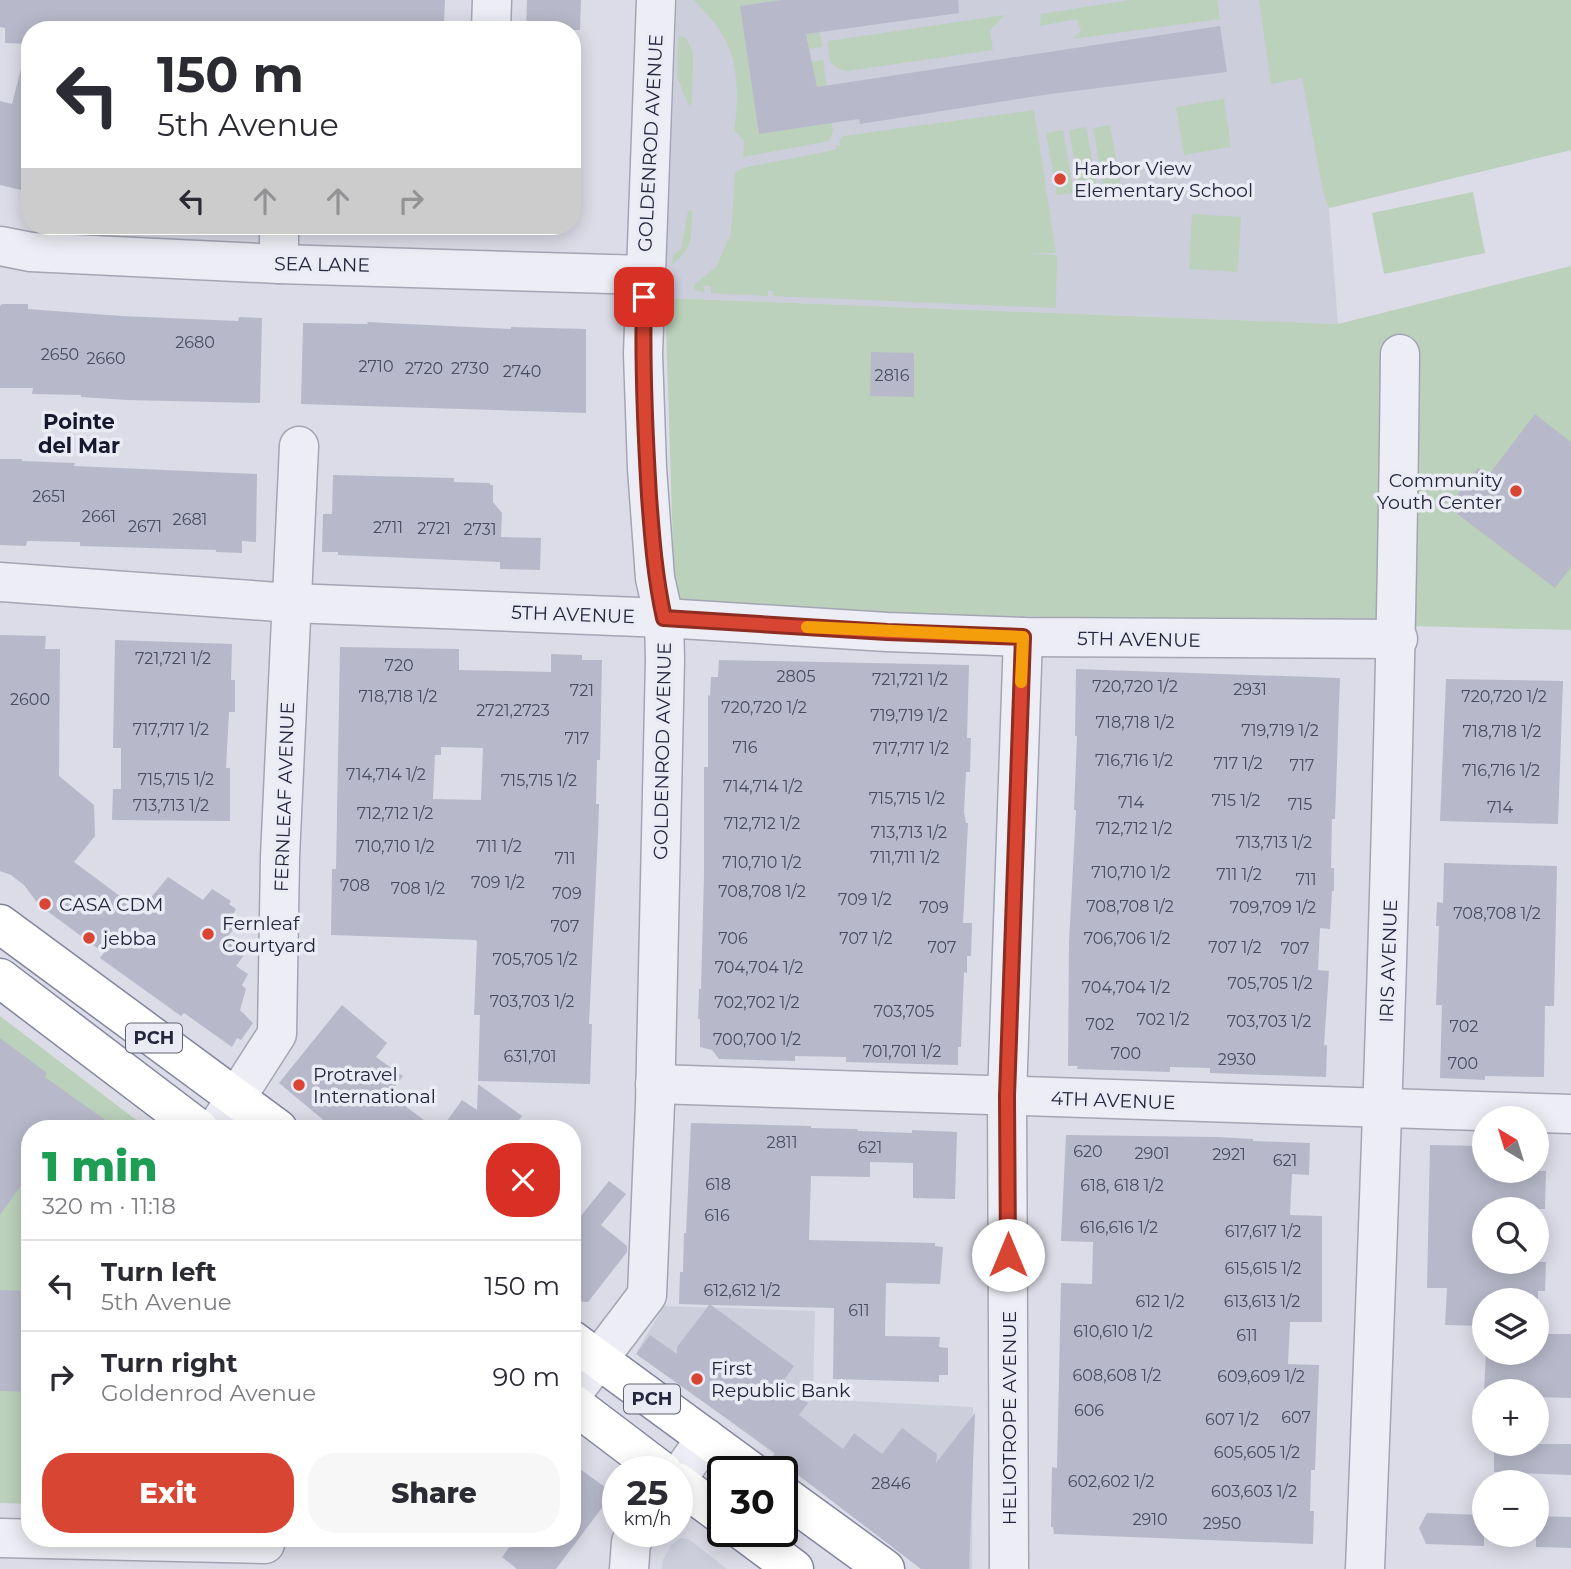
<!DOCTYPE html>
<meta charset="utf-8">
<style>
:root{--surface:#fff;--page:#f7f7f7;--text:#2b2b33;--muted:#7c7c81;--line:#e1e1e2;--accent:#d94533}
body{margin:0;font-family:Montserrat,sans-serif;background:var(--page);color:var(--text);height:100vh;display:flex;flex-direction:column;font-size:26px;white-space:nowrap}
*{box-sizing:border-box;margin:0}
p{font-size:23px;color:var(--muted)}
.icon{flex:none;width:38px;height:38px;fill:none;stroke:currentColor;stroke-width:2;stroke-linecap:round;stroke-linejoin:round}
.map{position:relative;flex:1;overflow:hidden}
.panel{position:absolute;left:21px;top:1120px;width:560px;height:427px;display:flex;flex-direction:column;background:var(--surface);border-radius:28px;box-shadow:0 4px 18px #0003}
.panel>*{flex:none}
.banner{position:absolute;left:21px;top:21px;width:560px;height:214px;border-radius:28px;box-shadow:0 4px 18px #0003;background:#fff;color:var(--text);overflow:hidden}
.needle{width:46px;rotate:322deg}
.buttons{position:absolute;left:1472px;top:1106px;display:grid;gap:14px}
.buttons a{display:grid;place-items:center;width:77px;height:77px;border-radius:50%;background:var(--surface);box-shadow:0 4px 18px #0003;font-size:35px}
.speed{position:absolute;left:602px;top:1456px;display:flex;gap:14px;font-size:35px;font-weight:700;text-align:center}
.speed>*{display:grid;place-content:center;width:91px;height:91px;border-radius:50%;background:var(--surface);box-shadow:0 4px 18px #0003;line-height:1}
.speed small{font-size:18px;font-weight:400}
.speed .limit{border:4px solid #111;border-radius:10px;background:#fff;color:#111}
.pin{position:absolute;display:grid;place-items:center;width:60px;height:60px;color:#fff;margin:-30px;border-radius:14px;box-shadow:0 4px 10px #0006}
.me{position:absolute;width:77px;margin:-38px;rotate:0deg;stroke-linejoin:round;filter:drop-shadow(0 0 5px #0008)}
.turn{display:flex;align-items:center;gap:24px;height:147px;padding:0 21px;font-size:32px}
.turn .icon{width:91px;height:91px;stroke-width:2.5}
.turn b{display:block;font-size:49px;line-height:60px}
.lanes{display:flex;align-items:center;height:66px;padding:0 21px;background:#0003;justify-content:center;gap:35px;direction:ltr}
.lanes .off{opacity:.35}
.round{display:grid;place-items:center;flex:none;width:74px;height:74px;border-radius:28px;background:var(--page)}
.overview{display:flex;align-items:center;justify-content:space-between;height:119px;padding:0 21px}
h1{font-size:42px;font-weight:800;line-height:52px;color:#1e9e55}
.button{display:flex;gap:14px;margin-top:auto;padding:14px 21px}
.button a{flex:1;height:80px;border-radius:28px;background:var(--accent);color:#fff;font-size:28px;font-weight:800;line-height:80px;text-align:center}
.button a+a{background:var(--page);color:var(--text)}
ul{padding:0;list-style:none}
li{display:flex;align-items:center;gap:21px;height:91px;padding:0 21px;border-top:2px solid var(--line)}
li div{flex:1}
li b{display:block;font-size:26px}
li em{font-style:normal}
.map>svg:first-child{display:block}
.built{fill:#cccedc}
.green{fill:#bbd1bb}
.building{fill:#b7b9ca;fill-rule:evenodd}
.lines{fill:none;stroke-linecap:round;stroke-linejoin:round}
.minor-casing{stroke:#a4a5b4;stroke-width:41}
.highway-casing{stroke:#81859e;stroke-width:41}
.minor{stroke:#edeef5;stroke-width:38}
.highway{stroke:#fff;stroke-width:38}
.route-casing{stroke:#8d2d21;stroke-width:18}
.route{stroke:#d94533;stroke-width:12}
.slow{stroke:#f59e0b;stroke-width:12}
.poi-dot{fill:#d94533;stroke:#eaebf4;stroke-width:2.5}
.labels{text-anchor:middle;stroke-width:7;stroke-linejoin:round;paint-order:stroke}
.number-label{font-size:16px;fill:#494b61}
.shield{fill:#eaebf4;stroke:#5f6175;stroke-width:2}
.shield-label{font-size:18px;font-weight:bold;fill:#24263e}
.street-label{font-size:19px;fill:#24263e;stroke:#eaebf4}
.poi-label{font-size:19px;fill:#24263e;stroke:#eaebf4;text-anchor:start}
.neighbourhood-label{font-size:21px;font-weight:bold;fill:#16182e;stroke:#eaebf4}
</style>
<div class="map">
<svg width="1571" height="1569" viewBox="0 0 1571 1569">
<rect width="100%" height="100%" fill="#dbdce7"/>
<g class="built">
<polygon points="677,0 1571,0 1571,150 1329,208 1338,324 665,298"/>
<polygon points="664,1306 815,1311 813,1399 973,1407 972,1569 926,1569 637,1351"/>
<polygon points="681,1538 690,1540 727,1569 662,1569 663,1560 671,1545"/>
</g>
<g class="green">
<path d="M694 0H780L741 6 759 133 820 125 811 62 823 60 833 131 829 141 743 157 744 141 734 130C739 101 739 60 722 34 715 21 703 11 694 0Z"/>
<polygon points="801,0 815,0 822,47 809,49"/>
<polygon points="1130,0 1217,0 1220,19 1072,39 1081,31 1077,19 1040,26 1041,14"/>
<polygon points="1259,0 1571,0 1571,150 1329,208 1323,192 1302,78 1271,84"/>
<path d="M1005 15 990 30 993 50 847 71C828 68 829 58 828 41Z"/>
<polygon points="678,36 686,38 693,52 692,103 689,106 677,77"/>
<polygon points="1224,99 1231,147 1184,155 1176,107"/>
<polygon points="1034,110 1056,253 1024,253 1057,255 1056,308 773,296 773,291 768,291 768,296 711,293 711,286 703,286 705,293 695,290 694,285 717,266 731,233 735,173 742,168 830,151 837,149 835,145 841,146 839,142 843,136"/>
<polygon points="1110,125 1121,187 1104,190 1093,128"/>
<polygon points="1086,127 1097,189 1080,192 1069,130"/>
<polygon points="1063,130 1074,193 1057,195 1046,133"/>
<polygon points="1473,192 1485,253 1384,274 1372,213"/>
<path d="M692 210C692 237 693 248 672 265L673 255 681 249 688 211Z"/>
<polygon points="1192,214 1241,217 1238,272 1189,269"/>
<polygon points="1571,266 1571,630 675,608 665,298 1338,324"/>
<polygon points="0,1016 148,1129 30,1129 30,1504 0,1503"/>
</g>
<g class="building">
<polygon points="0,0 445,0 444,23 436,23 436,30 30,30 29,44 5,43 5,28 0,27"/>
<polygon points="527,0 581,0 580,30 526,30"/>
<polygon points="781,0 958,0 959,13 806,34 817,87 1220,26 1227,72 1050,94 860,124 859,119 759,134 740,6"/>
<polygon points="22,65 30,66 30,192 0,185 0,101 12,104"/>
<polygon points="2,304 28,304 28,309 121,316 238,321 239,317 262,318 260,403 127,400 81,397 81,395 32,394 33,388 0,388 0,306"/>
<polygon points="367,322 511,329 511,327 586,329 586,413 301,404 303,323 368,324"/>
<polygon points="871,352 914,353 914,397 870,396"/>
<polygon points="1535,414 1571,442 1571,567 1555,588 1448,507 1478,468 1488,476"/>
<polygon points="0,459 22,459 22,461 75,463 74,466 257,474 256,542 242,541 242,553 216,552 216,550 80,546 80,542 27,541 26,546 0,545"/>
<polygon points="333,475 454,478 454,482 490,483 490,485 493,485 493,502 502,513 501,537 541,538 540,570 500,569 500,562 338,555 338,552 322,552 323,514 332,514"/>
<polygon points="0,635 46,636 45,649 60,649 59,776 94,805 95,836 74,862 136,908 139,905 143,907 168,877 203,900 212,889 231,901 229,904 236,909 232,916 239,921 226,939 244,955 236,966 248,974 242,985 246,989 240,1010 253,1023 241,1040 237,1038 232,1047 184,1013 181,1016 100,958 104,953 39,905 24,885 11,875 0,871"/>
<polygon points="115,640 232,644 231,680 235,680 235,712 229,712 226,768 230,768 230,821 112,820 113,789 121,789 121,748 113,748"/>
<path d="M340 647 459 649V670L551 672V654L582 655V660H602L600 760H597L596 804H599L598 834 589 1024H592L590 1084 478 1081 480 1015H474L477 941 475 940 331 935 332 869H336ZM441 747 483 748 481 800 433 799 435 755H441Z"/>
<polygon points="719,660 969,665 967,738 971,738 970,772 966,772 964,812 966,823 968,823 963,923 972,923 971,956 967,956 967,973 964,972 961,1047 958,1047 958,1065 846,1062 846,1057 795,1056 795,1061 719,1059 712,1050 700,1047 700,1019 698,1019 699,989 701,989 704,874 704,767 708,767 708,695 710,696 711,677 718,677"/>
<polygon points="1076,669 1340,678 1335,819 1332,819 1331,868 1334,868 1334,891 1332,891 1330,929 1320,928 1318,970 1329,971 1324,1045 1327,1045 1326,1077 1210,1073 1210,1068 1170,1067 1170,1072 1077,1069 1078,1066 1068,1066 1069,942 1076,810 1074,810 1077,736 1075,736"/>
<polygon points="1446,679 1563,681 1558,824 1440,821"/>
<polygon points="1444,863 1557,866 1554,1006 1545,1006 1544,1077 1485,1076 1485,1080 1440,1078 1442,1005 1436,1005 1439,926 1436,926 1437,902 1443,903"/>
<polygon points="342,1005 387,1043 376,1057 403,1076 389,1094 436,1129 363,1129 366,1124 327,1123 279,1083"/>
<polygon points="0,1038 47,1073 45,1077 118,1129 30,1129 30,1173 0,1215"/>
<polygon points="478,1084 522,1116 512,1129 441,1129 462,1100 477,1110"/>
<polygon points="691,1123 811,1126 811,1128 857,1129 858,1131 912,1133 912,1130 957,1132 955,1199 913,1198 913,1163 870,1162 870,1177 811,1176 809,1240 935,1243 935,1246 943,1247 940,1284 886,1283 885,1336 940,1337 939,1347 948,1348 948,1375 939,1375 939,1382 833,1379 834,1308 711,1305 794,1366 781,1384 808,1403 799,1415 843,1449 854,1433 882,1454 902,1428 937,1454 936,1463 975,1413 969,1569 921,1569 773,1456 775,1453 636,1354 650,1335 677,1354 677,1347 709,1305 679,1304 680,1272 683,1272 684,1233 686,1233"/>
<polygon points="1066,1135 1217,1137 1253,1139 1253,1141 1310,1143 1309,1175 1292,1174 1290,1215 1322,1216 1322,1322 1290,1322 1288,1364 1319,1365 1315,1470 1311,1470 1310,1511 1314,1511 1313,1544 1054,1534 1053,1527 1051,1527 1052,1467 1057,1468 1061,1283 1092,1284 1093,1242 1061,1241"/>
<polygon points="1430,1145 1484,1146 1484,1171 1546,1171 1545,1209 1484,1209 1484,1262 1546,1262 1545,1291 1538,1291 1538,1300 1484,1300 1484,1326 1445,1325 1447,1288 1427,1288"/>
<polygon points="609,1181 626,1194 601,1225 627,1246 627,1252 588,1302 572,1301 572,1227"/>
<polygon points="0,1290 30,1291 30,1392 0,1391"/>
<polygon points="1536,1334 1571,1334 1571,1398 1536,1397 1536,1391 1484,1391 1486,1353 1536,1353"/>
<polygon points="1494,1444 1571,1444 1571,1475 1494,1472"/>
<polygon points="572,1463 613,1493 556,1569 517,1569 502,1557 516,1538 572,1538"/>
<polygon points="1427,1513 1484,1515 1484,1546 1426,1544 1419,1528"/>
<polygon points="1536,1516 1571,1517 1571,1548 1536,1547"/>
</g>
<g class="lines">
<defs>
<g id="minor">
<polyline points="491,30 492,0"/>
<polyline points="0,246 31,252 279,264 644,275"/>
<polyline points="279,264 279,226"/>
<polyline points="0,582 292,603 664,618 887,632 1023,637 1398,639"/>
<polyline points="655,1084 1571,1114"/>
<polyline points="216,1129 277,1034 280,857 299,446"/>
<polyline points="572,1394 647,1295 655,1104 665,660 664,618 655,578 647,468 643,354 656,0"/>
<polyline points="677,1479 706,1438"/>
<polyline points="0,1538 265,1544"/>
<polyline points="629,1569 631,1542 639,1531"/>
<polyline points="1009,1569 1007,1096 1023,637"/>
<path d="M1365 1569C1381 1164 1396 759 1400 354"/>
</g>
<g id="highway">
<polyline points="0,924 278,1129"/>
<polyline points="0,978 199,1129"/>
<polyline points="572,1340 752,1472"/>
<polyline points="572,1403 663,1472"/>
<polyline points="677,1482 723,1516"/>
<polyline points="782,1494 885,1569"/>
<polyline points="743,1531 794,1569"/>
</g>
</defs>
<use href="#minor" class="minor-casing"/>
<use href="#highway" class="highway-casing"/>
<use href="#minor" class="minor"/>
<use href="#highway" class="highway"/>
</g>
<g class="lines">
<defs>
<path id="route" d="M644 297C642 363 645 430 649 496 652 537 655 577 664 618L887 632 1023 637 1007 1096 1008 1255"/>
</defs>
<use href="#route" class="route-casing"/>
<use href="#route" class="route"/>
<polyline class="slow" points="807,627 1023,637 1021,682"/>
</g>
<g class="poi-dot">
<circle cx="1060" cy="179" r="7"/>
<circle cx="1516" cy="491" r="7"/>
<circle cx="45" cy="904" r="7"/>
<circle cx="208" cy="934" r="7"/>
<circle cx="89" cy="938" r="7"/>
<circle cx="299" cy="1085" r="7"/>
<circle cx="697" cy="1379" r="7"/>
</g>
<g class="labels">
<g class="number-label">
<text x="195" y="348">2680</text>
<text x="60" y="360">2650</text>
<text x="106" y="364">2660</text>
<text x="376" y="372">2710</text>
<text x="424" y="374">2720</text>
<text x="470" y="374">2730</text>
<text x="522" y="377">2740</text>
<text x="892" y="381">2816</text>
<text x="49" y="502">2651</text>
<text x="99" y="522">2661</text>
<text x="190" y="525">2681</text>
<text x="145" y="532">2671</text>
<text x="388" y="533">2711</text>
<text x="434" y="534">2721</text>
<text x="480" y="535">2731</text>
<text x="173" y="664">721,721 1/2</text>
<text x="399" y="671">720</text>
<text x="796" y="682">2805</text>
<text x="910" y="685">721,721 1/2</text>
<text x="1135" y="692">720,720 1/2</text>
<text x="1250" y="695">2931</text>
<text x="582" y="696">721</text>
<text x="398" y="702">718,718 1/2</text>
<text x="1504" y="702">720,720 1/2</text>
<text x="30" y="705">2600</text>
<text x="764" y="713">720,720 1/2</text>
<text x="513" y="716">2721,2723</text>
<text x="909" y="721">719,719 1/2</text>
<text x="1135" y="728">718,718 1/2</text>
<text x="171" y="735">717,717 1/2</text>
<text x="1280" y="736">719,719 1/2</text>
<text x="1502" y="737">718,718 1/2</text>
<text x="577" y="744">717</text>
<text x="745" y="753">716</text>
<text x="911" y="754">717,717 1/2</text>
<text x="1134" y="766">716,716 1/2</text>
<text x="1238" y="769">717 1/2</text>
<text x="1302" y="771">717</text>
<text x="1501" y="776">716,716 1/2</text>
<text x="386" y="780">714,714 1/2</text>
<text x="176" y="785">715,715 1/2</text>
<text x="539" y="786">715,715 1/2</text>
<text x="763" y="792">714,714 1/2</text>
<text x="907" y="804">715,715 1/2</text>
<text x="1236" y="806">715 1/2</text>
<text x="1131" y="808">714</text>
<text x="1300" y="810">715</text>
<text x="171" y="811">713,713 1/2</text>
<text x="1500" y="813">714</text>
<text x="395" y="819">712,712 1/2</text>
<text x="762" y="829">712,712 1/2</text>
<text x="1134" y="834">712,712 1/2</text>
<text x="909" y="838">713,713 1/2</text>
<text x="1274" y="848">713,713 1/2</text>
<text x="395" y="852">710,710 1/2</text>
<text x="499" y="852">711 1/2</text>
<text x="905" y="863">711,711 1/2</text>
<text x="565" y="864">711</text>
<text x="762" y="868">710,710 1/2</text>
<text x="1131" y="878">710,710 1/2</text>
<text x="1239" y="880">711 1/2</text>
<text x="1306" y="885">711</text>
<text x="498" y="888">709 1/2</text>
<text x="355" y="891">708</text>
<text x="418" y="894">708 1/2</text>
<text x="762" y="897">708,708 1/2</text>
<text x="567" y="899">709</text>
<text x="865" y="905">709 1/2</text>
<text x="1130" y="912">708,708 1/2</text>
<text x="934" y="913">709</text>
<text x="1273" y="913">709,709 1/2</text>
<text x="1497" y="919">708,708 1/2</text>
<text x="565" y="932">707</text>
<text x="733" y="944">706</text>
<text x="866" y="944">707 1/2</text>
<text x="1127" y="944">706,706 1/2</text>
<text x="942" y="953">707</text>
<text x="1235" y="953">707 1/2</text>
<text x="1295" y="954">707</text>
<text x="535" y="965">705,705 1/2</text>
<text x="759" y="973">704,704 1/2</text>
<text x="1270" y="989">705,705 1/2</text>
<text x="1126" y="993">704,704 1/2</text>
<text x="532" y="1007">703,703 1/2</text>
<text x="757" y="1008">702,702 1/2</text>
<text x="904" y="1017">703,705</text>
<text x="1163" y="1025">702 1/2</text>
<text x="1269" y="1027">703,703 1/2</text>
<text x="1100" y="1030">702</text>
<text x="1464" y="1032">702</text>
<text x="757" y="1045">700,700 1/2</text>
<text x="902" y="1057">701,701 1/2</text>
<text x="1126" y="1059">700</text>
<text x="530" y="1062">631,701</text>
<text x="1237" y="1065">2930</text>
<text x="1463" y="1069">700</text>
<text x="782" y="1148">2811</text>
<text x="870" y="1153">621</text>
<text x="1088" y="1157">620</text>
<text x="1152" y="1159">2901</text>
<text x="1229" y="1160">2921</text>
<text x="1285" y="1166">621</text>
<text x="718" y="1190">618</text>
<text x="1122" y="1191">618, 618 1/2</text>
<text x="717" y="1221">616</text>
<text x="1119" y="1233">616,616 1/2</text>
<text x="1263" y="1237">617,617 1/2</text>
<text x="1263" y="1274">615,615 1/2</text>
<text x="742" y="1296">612,612 1/2</text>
<text x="1160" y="1307">612 1/2</text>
<text x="1262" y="1307">613,613 1/2</text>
<text x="859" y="1316">611</text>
<text x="1113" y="1337">610,610 1/2</text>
<text x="1247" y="1341">611</text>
<text x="1117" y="1381">608,608 1/2</text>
<text x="1261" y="1382">609,609 1/2</text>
<text x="1089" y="1416">606</text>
<text x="1296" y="1423">607</text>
<text x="1232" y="1425">607 1/2</text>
<text x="1257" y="1458">605,605 1/2</text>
<text x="1111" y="1487">602,602 1/2</text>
<text x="891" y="1489">2846</text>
<text x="1254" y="1497">603,603 1/2</text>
<text x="1150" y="1525">2910</text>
<text x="1222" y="1529">2950</text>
</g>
<g class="shield">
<rect x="126" y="1023.5" width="56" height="29" rx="5"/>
<rect x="624" y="1384.5" width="56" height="29" rx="5"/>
</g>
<g class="shield-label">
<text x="154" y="1044">PCH</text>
<text x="652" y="1405">PCH</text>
</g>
<g class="street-label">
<text transform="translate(650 143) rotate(-87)" y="7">GOLDENROD AVENUE</text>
<text transform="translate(322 264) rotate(1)" y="7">SEA LANE</text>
<text transform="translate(573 614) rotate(2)" y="7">5TH AVENUE</text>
<text transform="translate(1139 639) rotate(1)" y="7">5TH AVENUE</text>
<text transform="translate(662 751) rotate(-89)" y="7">GOLDENROD AVENUE</text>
<text transform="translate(284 797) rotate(-88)" y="7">FERNLEAF AVENUE</text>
<text transform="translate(1388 961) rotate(-88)" y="7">IRIS AVENUE</text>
<text transform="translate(1113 1100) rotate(2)" y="7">4TH AVENUE</text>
<text transform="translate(1009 1418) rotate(-90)" y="7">HELIOTROPE AVENUE</text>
</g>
<g class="poi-label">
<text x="1074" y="175">Harbor View<tspan x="1074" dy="22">Elementary School</tspan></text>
<text x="1502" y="487" text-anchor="end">Community<tspan x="1502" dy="22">Youth Center</tspan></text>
<text x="59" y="911">CASA CDM</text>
<text x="222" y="930">Fernleaf<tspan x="222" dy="22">Courtyard</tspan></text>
<text x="103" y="945">jebba</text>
<text x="313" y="1081">Protravel<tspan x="313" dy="22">International</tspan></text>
<text x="711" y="1375">First<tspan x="711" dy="22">Republic Bank</tspan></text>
</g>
<g class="neighbourhood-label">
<text x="79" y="429">Pointe<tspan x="79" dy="24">del Mar</tspan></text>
</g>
</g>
</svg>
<div class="buttons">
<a><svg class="needle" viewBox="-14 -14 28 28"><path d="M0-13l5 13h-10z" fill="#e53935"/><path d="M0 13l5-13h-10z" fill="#7c7c81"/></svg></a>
<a><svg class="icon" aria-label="search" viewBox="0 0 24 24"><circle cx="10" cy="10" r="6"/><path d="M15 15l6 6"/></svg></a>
<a><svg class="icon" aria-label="layers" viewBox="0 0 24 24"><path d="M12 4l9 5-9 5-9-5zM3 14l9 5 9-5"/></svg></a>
<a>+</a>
<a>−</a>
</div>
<div class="speed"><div>25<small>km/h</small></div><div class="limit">30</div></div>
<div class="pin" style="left:644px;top:297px;background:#d93025"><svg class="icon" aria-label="arrive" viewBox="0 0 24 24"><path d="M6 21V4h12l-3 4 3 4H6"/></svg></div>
<svg class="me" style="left:1008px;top:1255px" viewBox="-20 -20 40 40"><circle r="19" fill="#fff"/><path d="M0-13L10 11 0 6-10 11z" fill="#d94533"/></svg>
<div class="banner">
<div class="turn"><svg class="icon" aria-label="left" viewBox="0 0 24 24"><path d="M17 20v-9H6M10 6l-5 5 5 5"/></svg><div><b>150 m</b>5th Avenue</div></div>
<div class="lanes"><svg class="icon" aria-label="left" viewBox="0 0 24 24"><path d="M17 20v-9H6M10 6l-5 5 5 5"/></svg><svg class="icon off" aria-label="ahead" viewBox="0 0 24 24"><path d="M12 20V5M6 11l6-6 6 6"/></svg><svg class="icon off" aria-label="ahead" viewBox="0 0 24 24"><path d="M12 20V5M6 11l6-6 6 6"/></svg><svg class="icon off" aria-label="right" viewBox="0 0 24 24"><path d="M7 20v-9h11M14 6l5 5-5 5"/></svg></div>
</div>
<section class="panel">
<div class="overview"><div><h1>1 min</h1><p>320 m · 11:18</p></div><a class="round" style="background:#d93025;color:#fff"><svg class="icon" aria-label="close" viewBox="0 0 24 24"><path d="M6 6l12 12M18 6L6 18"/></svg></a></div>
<ul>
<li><svg class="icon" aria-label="left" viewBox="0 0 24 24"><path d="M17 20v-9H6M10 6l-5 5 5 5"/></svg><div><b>Turn left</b><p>5th Avenue</p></div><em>150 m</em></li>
<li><svg class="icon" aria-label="right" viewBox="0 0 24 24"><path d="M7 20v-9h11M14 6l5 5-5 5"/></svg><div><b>Turn right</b><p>Goldenrod Avenue</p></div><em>90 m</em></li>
</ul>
<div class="button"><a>Exit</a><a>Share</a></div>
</section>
</div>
